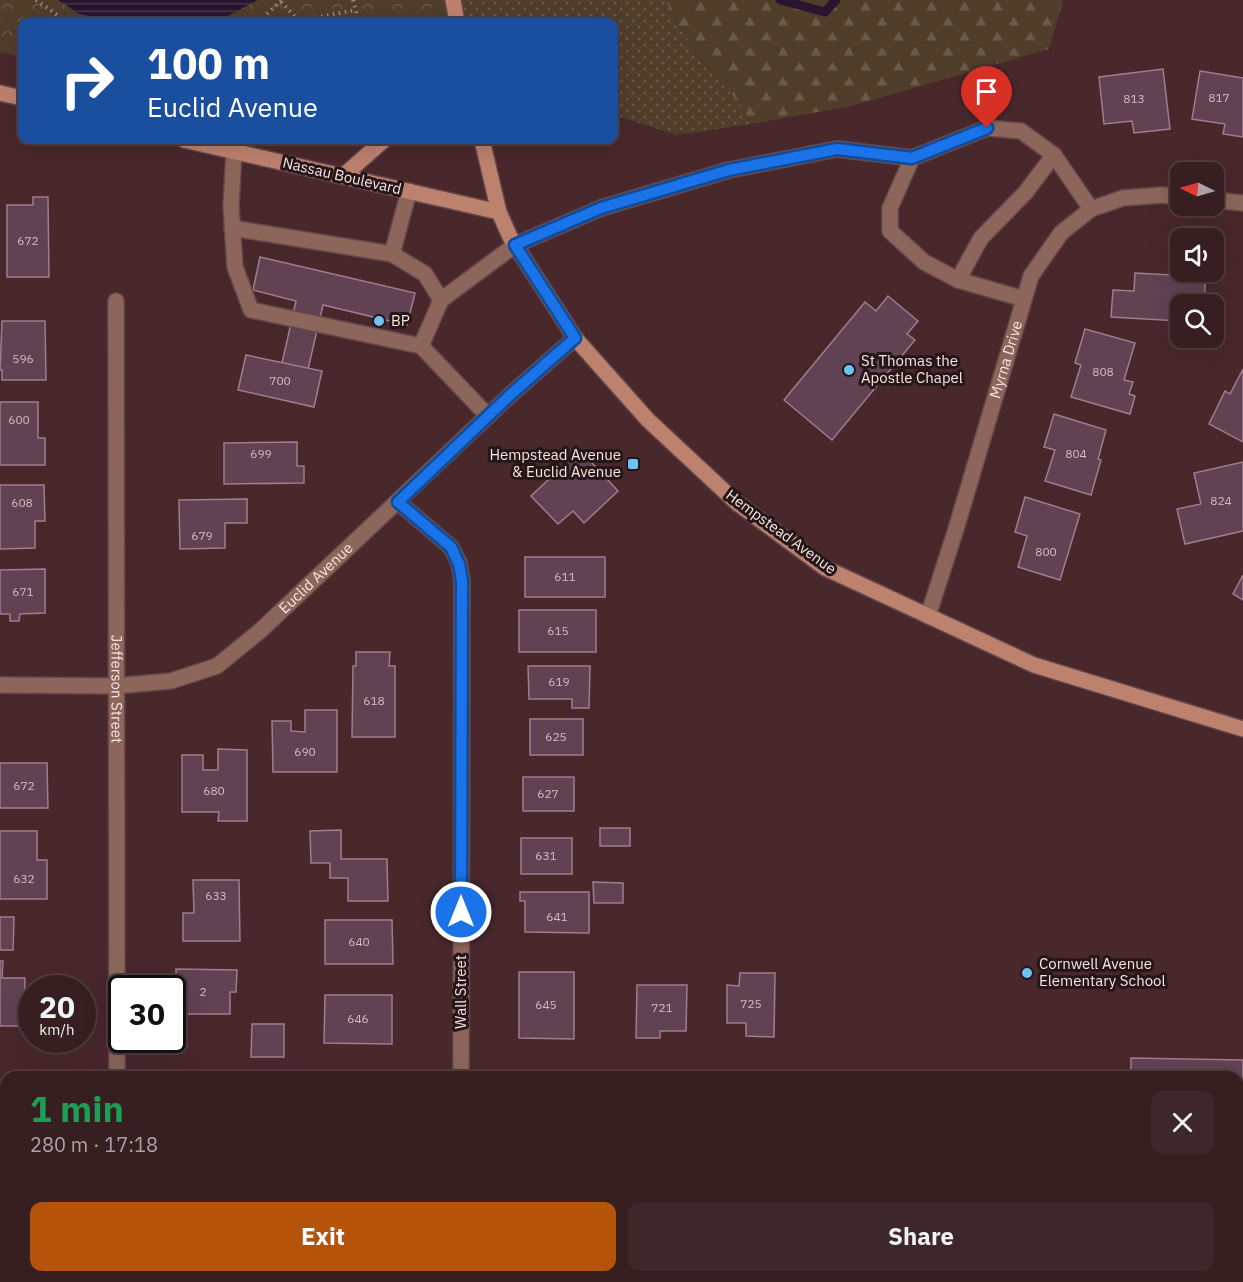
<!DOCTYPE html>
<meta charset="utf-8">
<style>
:root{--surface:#371e21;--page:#3e272a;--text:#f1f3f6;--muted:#aaa2a5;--line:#513c3f;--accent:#b45309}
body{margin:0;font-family:"IBM Plex Sans",sans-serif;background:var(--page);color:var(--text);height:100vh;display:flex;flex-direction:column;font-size:22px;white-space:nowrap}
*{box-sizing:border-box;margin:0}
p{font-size:20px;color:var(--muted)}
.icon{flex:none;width:33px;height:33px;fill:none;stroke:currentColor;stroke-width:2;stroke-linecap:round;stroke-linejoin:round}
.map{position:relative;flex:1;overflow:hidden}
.panel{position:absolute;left:0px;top:1071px;width:1244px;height:212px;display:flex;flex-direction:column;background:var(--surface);border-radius:18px 18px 0 0;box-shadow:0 6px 24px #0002,0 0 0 2px var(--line)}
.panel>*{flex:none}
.hud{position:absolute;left:18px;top:18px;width:600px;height:126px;border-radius:12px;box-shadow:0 6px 24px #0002,0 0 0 2px var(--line);background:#1a4fa0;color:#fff;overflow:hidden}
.needle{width:39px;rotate:275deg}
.buttons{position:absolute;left:1170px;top:162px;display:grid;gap:12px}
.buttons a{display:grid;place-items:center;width:54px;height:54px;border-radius:12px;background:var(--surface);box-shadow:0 6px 24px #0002,0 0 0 2px var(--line);font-size:30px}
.speed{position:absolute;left:18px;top:975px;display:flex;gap:12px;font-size:30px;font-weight:700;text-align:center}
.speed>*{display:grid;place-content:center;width:78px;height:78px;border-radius:50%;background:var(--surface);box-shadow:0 6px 24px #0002,0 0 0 2px var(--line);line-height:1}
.speed small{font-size:15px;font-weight:400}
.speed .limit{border:3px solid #111;border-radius:9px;background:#fff;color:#111}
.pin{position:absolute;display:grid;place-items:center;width:51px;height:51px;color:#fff;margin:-62px -26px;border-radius:50% 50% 50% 0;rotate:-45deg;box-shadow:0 0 6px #0007}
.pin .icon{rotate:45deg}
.me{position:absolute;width:66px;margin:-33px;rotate:0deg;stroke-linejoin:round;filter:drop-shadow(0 0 4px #0008)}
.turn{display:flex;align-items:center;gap:21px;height:126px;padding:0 30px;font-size:27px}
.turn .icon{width:78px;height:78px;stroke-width:2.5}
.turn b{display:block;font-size:42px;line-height:51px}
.round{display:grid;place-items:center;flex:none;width:63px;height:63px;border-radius:12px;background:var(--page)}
.overview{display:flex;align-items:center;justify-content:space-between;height:102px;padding:0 30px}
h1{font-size:36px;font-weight:700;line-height:45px;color:#1e9e55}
.button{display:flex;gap:12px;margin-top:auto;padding:12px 30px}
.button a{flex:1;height:69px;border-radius:12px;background:var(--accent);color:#fff;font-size:24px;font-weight:700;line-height:69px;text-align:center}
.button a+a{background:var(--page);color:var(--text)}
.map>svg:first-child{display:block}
.grass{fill:url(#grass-dots)}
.forest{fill:url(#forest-firs)}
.park{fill:url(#park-crowns)}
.water{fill:url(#water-rules)}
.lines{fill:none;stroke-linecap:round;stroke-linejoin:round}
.stream{stroke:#29152f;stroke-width:9}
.building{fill:#614253;stroke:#9f7c8f;stroke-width:1.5}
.lane-casing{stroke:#65464a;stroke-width:18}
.street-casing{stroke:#65464a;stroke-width:18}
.secondary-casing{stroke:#65464a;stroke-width:18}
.path{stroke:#a18588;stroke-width:4;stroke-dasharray:1.5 4.5;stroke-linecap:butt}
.lane{stroke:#8c665a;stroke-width:15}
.street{stroke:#8c665a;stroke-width:15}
.secondary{stroke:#bd826e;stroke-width:15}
.route-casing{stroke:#114b97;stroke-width:15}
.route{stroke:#1a73e8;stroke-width:10}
.poi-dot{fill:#70c1f4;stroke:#251617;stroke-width:2}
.labels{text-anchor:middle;stroke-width:6;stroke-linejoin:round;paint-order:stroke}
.number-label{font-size:12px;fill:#d4bbc0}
.street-label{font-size:15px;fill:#fae3e5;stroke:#251617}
.poi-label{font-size:15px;fill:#fae3e5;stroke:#251617;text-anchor:start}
</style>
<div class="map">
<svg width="1243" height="1282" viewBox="0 0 1243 1282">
<defs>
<pattern id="grass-dots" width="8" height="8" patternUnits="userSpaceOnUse" patternTransform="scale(1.5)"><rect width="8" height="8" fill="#503e2b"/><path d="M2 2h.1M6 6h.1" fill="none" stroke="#6a5a4a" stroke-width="1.8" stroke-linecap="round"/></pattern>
<pattern id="forest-firs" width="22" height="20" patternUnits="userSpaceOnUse" patternTransform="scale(1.5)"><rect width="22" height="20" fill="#503e2b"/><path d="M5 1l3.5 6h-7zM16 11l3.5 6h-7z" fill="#6a5a4a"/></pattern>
<pattern id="park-crowns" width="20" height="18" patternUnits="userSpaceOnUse" patternTransform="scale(1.5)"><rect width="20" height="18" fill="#503e2b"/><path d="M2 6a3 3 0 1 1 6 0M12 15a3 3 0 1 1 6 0" fill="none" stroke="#6a5a4a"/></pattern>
<pattern id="water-rules" width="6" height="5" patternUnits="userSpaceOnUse" patternTransform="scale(1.5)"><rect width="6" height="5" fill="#29152f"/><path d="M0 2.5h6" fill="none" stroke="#49374d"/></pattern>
</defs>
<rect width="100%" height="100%" fill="#49282c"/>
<polygon class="grass" points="455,0 665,0 691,47 743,107 751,124 677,135 614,115 614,22 457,22"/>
<polygon class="forest" points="665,0 1063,0 1049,49 851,106 751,124 743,107 691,47"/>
<polygon class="park" points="0,0 455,0 457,22 22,22 22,57 0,52"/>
<polygon class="water" points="58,0 258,0 224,18 207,22 118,22 79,14"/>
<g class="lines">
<polyline class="stream" points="780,0 825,12 836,0"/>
</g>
<g class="building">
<polygon points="1163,69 1170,129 1134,133 1132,121 1104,124 1099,77"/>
<polygon points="1200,71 1243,78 1243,137 1223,134 1225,124 1192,119"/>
<polygon points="33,197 48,197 49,277 7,277 7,205 33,205"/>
<polygon points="260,257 415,293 407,325 323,305 308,369 282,363 296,301 253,290"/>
<polygon points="1172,267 1180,267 1180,272 1206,272 1204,304 1180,304 1180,321 1111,317 1113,290 1134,291 1135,273 1172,275"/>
<polygon points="888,296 918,321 907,334 915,340 832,440 784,400 865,302 876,311"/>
<polygon points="2,321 45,321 46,380 2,380 2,370 0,370"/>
<polygon points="1085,329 1135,343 1124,380 1133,382 1129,394 1135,396 1130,414 1071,397 1081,365 1075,363"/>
<polygon points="246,355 322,371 314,407 238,390"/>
<polygon points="1243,369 1243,442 1209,424 1225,391 1230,394"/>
<polygon points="0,402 38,402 38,438 45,438 45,465 0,465"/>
<polygon points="1054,414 1106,430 1098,459 1101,460 1091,495 1045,481 1055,450 1044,447"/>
<polygon points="297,442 297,466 304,466 304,483 224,484 224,443"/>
<polygon points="580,450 618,491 584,523 573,511 558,524 531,496"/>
<polygon points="1243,462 1243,531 1185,544 1177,509 1201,504 1194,473"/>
<polygon points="0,485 44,485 45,521 35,521 35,548 0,549"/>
<polygon points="1025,497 1080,514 1060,580 1018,567 1027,536 1015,532"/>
<polygon points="247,499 247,523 225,523 225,548 180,549 179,500"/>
<rect x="525" y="557" width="80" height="40"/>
<polygon points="45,569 45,613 20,614 19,621 10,621 10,614 0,614 0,570"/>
<polygon points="1243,575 1243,600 1233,594"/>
<rect x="519" y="610" width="77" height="42"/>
<polygon points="356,652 390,652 389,666 395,666 395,737 352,737 353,666 356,666"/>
<polygon points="528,666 590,666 589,708 572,708 572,699 529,699"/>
<polygon points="305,710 337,710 337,772 273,772 272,721 291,721 291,731 305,732"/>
<rect x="530" y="719" width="53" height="36"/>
<polygon points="218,749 247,750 247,821 218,821 219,812 182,812 182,755 203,755 203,770 218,770"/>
<polygon points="0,763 47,763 48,808 0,808"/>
<rect x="523" y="777" width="51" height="34"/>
<rect x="600" y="828" width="30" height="18"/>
<polygon points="341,830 341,859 387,859 388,901 348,901 348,878 330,878 330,863 311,863 310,831"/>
<polygon points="0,831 37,831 37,860 47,860 47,899 0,899"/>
<rect x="521" y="838" width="51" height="36"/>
<polygon points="193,880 239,880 240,941 183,941 183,913 194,913"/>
<polygon points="593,882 623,883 623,903 594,903"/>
<polygon points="520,892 589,892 589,933 525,932 525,901 520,901"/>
<polygon points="0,917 14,917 13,950 0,950"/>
<polygon points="325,920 392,920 393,964 325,964"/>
<polygon points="0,961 3,961 2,978 25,978 24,1026 0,1026"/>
<polygon points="176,969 237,970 236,992 230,992 230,1014 176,1014"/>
<polygon points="519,972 574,972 574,1039 519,1038"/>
<polygon points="740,973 775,973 774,1037 746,1036 746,1023 727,1023 727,985 739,986"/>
<polygon points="637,985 687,985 686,1031 660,1031 660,1038 636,1038"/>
<polygon points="325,995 392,995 392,1044 324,1043"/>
<polygon points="252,1024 284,1024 284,1057 251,1057"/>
<polygon points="1131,1058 1243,1060 1243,1175 1238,1175 1238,1077 1131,1077"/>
<rect x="0" y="1191" width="6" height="31"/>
<rect x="331" y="1276" width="49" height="6"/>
<polygon points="518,1276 560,1276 560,1282 522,1282 522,1278 518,1278"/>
</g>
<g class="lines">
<defs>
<g id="lane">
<polyline points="234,151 231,206 235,267 251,310 421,346 488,416"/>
<polyline points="1054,155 1091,209"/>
<polyline points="409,191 392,254 425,274 441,300"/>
<polyline points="232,228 392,254"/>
<polyline points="958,280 1024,299"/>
<polyline points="421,346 441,300 515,245 601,208 729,170 837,149 912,158 987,128 1021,131 1054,155 1025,193 981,238 958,280 924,262 890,231 890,208 912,158"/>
<polyline points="1238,1214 1243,1214"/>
</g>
<g id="street">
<polyline points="1214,200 1243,203"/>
<path id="s1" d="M116 301 117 1077"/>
<polyline points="398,502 451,547 459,563 462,581 461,1077"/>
<path id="s2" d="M928 616 956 529 1031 276 1061 233 1091 209 1123 198 1162 195 1180 197"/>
<path id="s3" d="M0 685 116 686 171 681 217 666 260 631 509 396 575 338"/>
<polyline points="0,1105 6,1105"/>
<polyline points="117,1276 117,1282"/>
<polyline points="461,1276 461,1282"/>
</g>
<g id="secondary">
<polyline points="453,0 457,22"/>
<polyline points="0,93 22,98"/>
<polyline points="184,140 499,212"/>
<polyline points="482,140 499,212 510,237 575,338 648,420 737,503 825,568 1034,665 1243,729"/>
<polyline points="343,176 384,140"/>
</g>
</defs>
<use href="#lane" class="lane-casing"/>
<use href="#street" class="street-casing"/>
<use href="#secondary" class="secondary-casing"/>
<g class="path">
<polyline points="36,0 67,22"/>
<polyline points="353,0 359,22"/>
<polyline points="281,2 299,21"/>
<polyline points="258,22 282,0"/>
<polyline points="298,22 299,21 355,10"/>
</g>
<use href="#lane" class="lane"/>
<use href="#street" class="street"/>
<use href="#secondary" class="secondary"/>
</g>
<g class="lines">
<defs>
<polyline id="route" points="461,912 462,581 459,564 451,547 398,502 509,396 575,338 515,245 601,208 729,170 837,149 912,158 987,128"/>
</defs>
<use href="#route" class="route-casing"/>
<use href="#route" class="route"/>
</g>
<g class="poi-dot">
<circle cx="379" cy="321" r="6"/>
<circle cx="849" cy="370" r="6"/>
<rect x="627" y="458" width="12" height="12" rx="3"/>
<circle cx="1027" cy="973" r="6"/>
</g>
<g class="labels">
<g class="number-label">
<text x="1219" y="102">817</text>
<text x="1134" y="103">813</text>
<text x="28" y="245">672</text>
<text x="23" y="363">596</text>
<text x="1103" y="376">808</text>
<text x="280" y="385">700</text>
<text x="19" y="424">600</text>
<text x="261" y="458">699</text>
<text x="1076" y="458">804</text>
<text x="1221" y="505">824</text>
<text x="22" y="507">608</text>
<text x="202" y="540">679</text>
<text x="1046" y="556">800</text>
<text x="565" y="581">611</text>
<text x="23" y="596">671</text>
<text x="558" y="635">615</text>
<text x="559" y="686">619</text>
<text x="374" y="705">618</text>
<text x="556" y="741">625</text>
<text x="305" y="756">690</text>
<text x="24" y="790">672</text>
<text x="214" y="795">680</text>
<text x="548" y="798">627</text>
<text x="546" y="860">631</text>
<text x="24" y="883">632</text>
<text x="216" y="900">633</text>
<text x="557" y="921">641</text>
<text x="359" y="946">640</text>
<text x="203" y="996">2</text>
<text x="751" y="1008">725</text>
<text x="546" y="1009">645</text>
<text x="662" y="1012">721</text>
<text x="358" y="1023">646</text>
</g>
<g class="street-label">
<text transform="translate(342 176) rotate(13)" y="5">Nassau Boulevard</text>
<text dy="5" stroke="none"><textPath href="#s2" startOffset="268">Myrna Drive</textPath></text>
<text transform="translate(781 532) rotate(36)" y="5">Hempstead Avenue</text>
<text dy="5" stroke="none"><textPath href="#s3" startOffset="352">Euclid Avenue</textPath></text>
<text dy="5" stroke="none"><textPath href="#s1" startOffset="388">Jefferson Street</textPath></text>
<text transform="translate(461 992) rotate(-90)" y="5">Wall Street</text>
</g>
<g class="poi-label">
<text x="391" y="326">BP</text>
<text x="861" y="366">St Thomas the<tspan x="861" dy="17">Apostle Chapel</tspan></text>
<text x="621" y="460" text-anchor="end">Hempstead Avenue<tspan x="621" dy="17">&amp; Euclid Avenue</tspan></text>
<text x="1039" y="969">Cornwell Avenue<tspan x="1039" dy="17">Elementary School</tspan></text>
</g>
</g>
</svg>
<div class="buttons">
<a><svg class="needle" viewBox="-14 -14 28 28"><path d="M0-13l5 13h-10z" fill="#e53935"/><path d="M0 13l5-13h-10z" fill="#aaa2a5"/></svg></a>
<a><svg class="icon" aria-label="sound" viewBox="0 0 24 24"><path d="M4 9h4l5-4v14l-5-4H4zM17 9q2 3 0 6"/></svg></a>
<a><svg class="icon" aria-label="search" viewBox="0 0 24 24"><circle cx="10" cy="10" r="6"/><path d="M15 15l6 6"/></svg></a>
</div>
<div class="speed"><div>20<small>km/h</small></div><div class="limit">30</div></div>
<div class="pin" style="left:987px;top:128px;background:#d93025"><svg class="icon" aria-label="arrive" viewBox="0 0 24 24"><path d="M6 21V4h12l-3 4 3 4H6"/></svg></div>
<svg class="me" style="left:461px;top:912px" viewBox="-20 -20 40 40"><circle r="17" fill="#1a73e8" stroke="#fff" stroke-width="3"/><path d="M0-11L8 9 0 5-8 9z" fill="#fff"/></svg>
<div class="hud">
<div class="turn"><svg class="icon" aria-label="right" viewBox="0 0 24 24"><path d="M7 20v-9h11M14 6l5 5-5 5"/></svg><div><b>100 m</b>Euclid Avenue</div></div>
</div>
<section class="panel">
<div class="overview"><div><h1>1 min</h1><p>280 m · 17:18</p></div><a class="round"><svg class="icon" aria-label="close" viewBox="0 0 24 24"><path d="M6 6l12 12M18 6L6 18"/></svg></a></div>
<div class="button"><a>Exit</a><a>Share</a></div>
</section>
</div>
